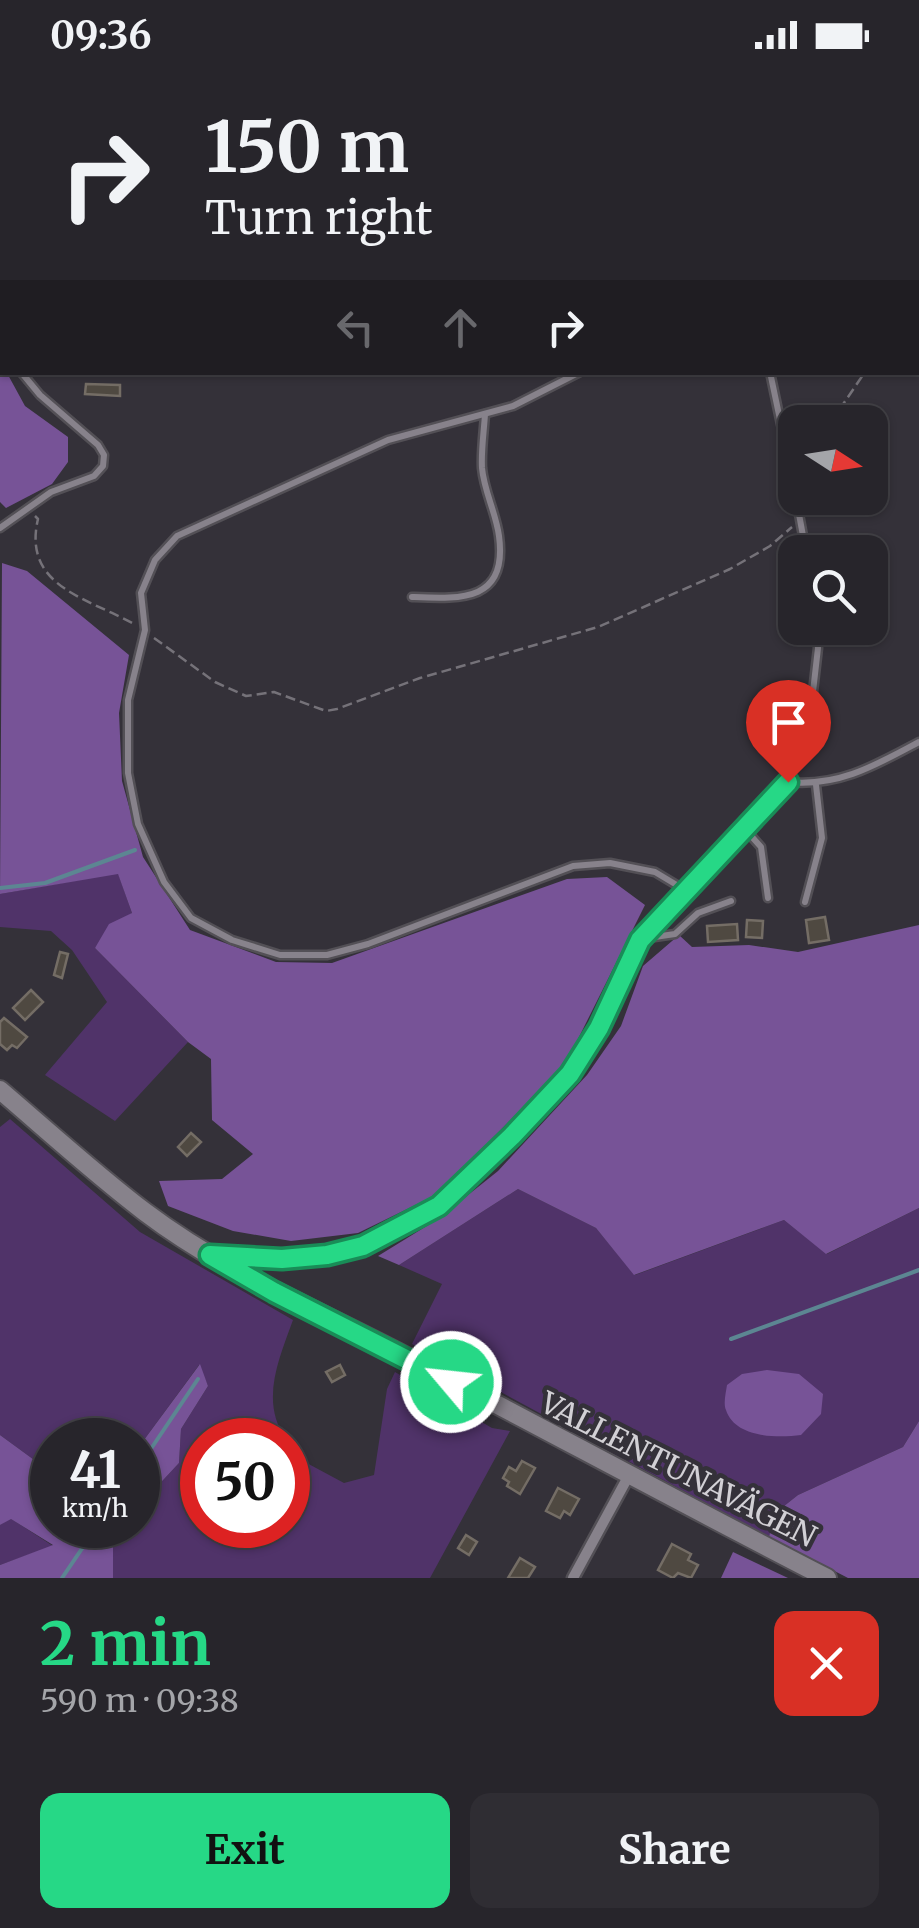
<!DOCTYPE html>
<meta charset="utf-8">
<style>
:root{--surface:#27252b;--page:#2f2d33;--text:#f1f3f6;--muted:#a4a5a9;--line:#434247;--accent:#26d886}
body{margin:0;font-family:Merriweather,serif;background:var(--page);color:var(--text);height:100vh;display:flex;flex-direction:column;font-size:38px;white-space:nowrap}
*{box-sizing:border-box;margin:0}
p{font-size:32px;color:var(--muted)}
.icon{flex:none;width:55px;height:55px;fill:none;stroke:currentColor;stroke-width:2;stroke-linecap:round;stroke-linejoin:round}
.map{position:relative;height:1508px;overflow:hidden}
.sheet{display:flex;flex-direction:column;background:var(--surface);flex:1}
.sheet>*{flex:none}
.hud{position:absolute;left:0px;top:0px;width:920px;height:305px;box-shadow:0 2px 8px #0004,0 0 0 2px var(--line);background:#27252b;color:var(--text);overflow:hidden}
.needle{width:65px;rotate:102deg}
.buttons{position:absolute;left:778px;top:335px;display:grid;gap:20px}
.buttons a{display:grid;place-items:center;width:110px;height:110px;border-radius:20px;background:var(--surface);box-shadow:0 2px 8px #0004,0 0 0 2px var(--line);font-size:50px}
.speed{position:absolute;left:30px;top:1348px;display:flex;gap:20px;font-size:50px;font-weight:700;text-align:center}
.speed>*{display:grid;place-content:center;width:130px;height:130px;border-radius:50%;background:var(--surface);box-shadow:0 2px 8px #0004,0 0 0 2px var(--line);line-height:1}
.speed small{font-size:25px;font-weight:400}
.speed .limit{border:15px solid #d22;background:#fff;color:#111}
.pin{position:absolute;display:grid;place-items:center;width:85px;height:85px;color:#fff;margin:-102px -42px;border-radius:50% 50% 50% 0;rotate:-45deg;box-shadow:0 0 10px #0007}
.pin .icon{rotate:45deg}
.me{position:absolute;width:110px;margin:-55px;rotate:298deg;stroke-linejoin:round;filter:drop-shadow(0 0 8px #0008)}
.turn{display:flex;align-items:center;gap:35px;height:210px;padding:0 40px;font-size:45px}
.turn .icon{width:130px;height:130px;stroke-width:2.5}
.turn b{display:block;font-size:70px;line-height:85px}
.lanes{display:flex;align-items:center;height:95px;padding:0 40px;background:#0003;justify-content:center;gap:50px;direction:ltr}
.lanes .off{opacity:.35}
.round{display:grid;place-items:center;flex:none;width:105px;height:105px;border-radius:20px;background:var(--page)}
.summary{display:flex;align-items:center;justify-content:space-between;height:170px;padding:0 40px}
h1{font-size:60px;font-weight:700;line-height:75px;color:var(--accent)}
.action{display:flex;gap:20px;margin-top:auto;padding:20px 40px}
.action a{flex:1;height:115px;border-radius:20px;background:var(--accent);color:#111;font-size:40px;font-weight:700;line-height:115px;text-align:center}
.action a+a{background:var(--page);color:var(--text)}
.status{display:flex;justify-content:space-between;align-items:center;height:70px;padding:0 50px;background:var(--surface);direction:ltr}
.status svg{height:28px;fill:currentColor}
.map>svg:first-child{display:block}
.green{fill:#503369}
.forest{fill:#775397}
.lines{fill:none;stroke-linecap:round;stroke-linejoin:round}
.stream{stroke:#5c8692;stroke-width:4}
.building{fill:#4f4941;stroke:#746d65;stroke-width:2.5}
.lane-casing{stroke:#535056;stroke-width:11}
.street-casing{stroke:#535056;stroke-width:15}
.secondary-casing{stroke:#535056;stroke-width:22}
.path{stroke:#757279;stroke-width:2.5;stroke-dasharray:10 5;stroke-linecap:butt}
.lane{stroke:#87828b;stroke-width:6}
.street{stroke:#87828b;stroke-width:10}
.secondary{stroke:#87828b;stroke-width:18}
.route-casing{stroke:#198c57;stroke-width:25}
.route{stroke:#26d886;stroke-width:18}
.labels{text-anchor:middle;stroke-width:9;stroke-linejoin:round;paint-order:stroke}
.street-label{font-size:30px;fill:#d2d0d5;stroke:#343139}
</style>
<div class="status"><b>09:36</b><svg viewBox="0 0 49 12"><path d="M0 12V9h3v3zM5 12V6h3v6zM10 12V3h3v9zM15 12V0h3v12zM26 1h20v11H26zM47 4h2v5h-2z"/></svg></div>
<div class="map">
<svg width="919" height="1508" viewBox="0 0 919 1508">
<rect width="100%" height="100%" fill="#343139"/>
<g class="green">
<polygon points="118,803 132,843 95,878 188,972 115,1051 45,1005 107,932 72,880 51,861 0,857 0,824"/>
<path d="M10 1049 140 1162 293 1250C279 1289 259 1333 287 1370H202V1455H288V1371L303 1391 344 1413 374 1405 387 1319 395 1302 492 1358 510 1361 430 1508H113V1455H138V1437L179 1393 181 1359 208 1316 199 1295 138 1378V1370H52V1403L0 1365V1057Z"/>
<polygon points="518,1119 596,1158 635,1205 784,1150 827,1184 919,1138 919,1351 903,1377 798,1425 774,1444 769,1467 412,1274 442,1214 399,1195"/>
<polygon points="10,1448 53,1476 0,1495 0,1455"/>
</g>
<g class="forest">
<polygon points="403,0 754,0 410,2"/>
<polygon points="0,291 2,302 7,303 25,336 68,367 68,392 52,414 6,438 0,432"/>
<polygon points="2,493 27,501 129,585 119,643 122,711 143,787 190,860 276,892 332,893 567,809 607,807 645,835 565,995 436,1125 358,1163 291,1171 233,1161 168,1136 159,1111 222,1109 253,1084 212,1050 211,989 188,972 95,878 109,854 132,843 118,804 0,824"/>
<polygon points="919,855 919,1138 826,1184 784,1150 634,1205 596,1158 518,1119 399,1195 378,1186 438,1149 498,1101 587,1005 621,956 643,896 679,865 692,877 749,875 798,882"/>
<polygon points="200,1294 208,1316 181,1359 179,1393 138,1437 138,1378"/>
<path d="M767 1300 799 1304 823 1324 821 1344 801 1365C777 1368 735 1368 726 1340 723 1334 726 1322 727 1315L742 1304Z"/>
<polygon points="919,1351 919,1508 848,1508 769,1467 774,1444 798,1425 903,1377"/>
<polygon points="0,1365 52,1403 52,1455 113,1455 113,1508 0,1508 0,1495 53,1475 11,1449 0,1455"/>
<polygon points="733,1482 788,1508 721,1508"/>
</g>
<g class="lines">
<g class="stream">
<polyline points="0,818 45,813 135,780"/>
<polyline points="731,1269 919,1200"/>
<polyline points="138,1398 198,1309"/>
<polyline points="62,1508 98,1455"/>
</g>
</g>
<g class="building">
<polygon points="86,314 120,315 120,326 85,324"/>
<polygon points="825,847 829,870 809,873 806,850"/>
<polygon points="747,850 763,851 762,868 746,867"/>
<polygon points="737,854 738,870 708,872 707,856"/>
<polygon points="60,882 68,884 62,908 54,905"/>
<polygon points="31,920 43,932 25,950 13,938"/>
<polygon points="4,948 27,967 17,978 12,975 7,980 0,974 0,952"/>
<polygon points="191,1063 201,1072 187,1086 178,1077"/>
<polygon points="340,1295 345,1305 332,1312 326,1302"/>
<polygon points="522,1391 535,1398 520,1424 507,1416 509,1412 503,1408 509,1397 516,1401"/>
<polygon points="558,1418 579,1429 570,1445 564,1441 560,1448 546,1441"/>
<polygon points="466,1465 477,1472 469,1485 458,1478"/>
<polygon points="672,1474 691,1484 688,1490 698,1495 691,1508 678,1503 673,1508 658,1500"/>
<polygon points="520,1488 535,1497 528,1508 508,1508"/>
</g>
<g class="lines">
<defs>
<g id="lane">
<polyline points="0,277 2,280"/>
<polyline points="580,302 513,336 388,370 177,466 155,490 141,523 145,560 128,630 128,703 138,754 164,812 191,848 232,870 280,885 327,885 368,874 573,796 610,793 655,802 685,820"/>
<polyline points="770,302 795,421"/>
<polyline points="796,428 806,482"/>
<polyline points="0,458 51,422 94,406 103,396 104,385 98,375 40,325 21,302"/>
<path d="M412 527C461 529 508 532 499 466 496 443 484 421 482 398 481 380 484 361 485 344"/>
<path d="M788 712C839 717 876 695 919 672"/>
<polyline points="744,758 761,777 768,828"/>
<polyline points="805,832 822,768 816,715"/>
<polyline points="641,869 675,864 698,843 731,831"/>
<polyline points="224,1186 282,1189 327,1185 363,1176 439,1136 512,1066 570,1005 599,959 640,870 788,712 811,639 818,578 816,558"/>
</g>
<polyline id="street" points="573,1508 628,1407"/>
<path id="secondary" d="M0 1020C48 1061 95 1104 145 1142 223 1201 312 1238 397 1282 541 1357 683 1434 827 1508"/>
</defs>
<use href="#lane" class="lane-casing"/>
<use href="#street" class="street-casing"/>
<use href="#secondary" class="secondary-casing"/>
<g class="path">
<polyline points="229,0 238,2"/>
<polyline points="610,0 611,2"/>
<polyline points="0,1 0,0"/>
<polyline points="181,2 181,0"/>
<polyline points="918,259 919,258"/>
<polyline points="831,352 865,302"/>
<polyline points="807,440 812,428"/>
<path d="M35 446 38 449C22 517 88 528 136 555"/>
<polyline points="154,568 215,612 246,626 274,622 326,641 337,639 420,608 598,557 730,499 770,476 792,457"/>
</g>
<use href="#lane" class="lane"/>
<use href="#street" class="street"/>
<use href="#secondary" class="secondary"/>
</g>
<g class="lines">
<defs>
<polyline id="route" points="451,1312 274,1222 210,1185 282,1189 327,1185 363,1176 439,1136 512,1066 570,1004 599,958 640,870 788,712"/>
</defs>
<use href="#route" class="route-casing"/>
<use href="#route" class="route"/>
</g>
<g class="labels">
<g class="street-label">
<text transform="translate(678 1400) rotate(27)" y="10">VALLENTUNAVÄGEN</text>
</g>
</g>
</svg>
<div class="buttons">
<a><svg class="needle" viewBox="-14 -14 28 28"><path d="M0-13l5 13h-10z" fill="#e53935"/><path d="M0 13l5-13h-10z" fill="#a4a5a9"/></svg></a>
<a><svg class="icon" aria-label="search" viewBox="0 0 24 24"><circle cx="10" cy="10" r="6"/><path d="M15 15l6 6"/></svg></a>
</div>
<div class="speed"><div>41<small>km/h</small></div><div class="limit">50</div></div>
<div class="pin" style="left:788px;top:712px;background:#d93025"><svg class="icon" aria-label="arrive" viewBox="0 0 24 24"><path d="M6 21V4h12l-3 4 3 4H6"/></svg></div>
<svg class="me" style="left:451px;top:1312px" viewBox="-20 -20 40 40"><circle r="17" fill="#26d886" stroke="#fff" stroke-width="3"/><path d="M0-11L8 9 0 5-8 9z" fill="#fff"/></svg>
<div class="hud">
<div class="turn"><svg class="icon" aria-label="right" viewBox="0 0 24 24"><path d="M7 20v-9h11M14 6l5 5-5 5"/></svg><div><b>150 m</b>Turn right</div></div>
<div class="lanes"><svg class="icon off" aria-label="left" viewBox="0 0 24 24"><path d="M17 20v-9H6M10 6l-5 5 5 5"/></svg><svg class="icon off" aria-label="ahead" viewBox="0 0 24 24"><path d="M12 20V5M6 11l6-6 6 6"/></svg><svg class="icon" aria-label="right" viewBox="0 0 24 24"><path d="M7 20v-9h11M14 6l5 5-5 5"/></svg></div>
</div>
</div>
<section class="sheet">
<div class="summary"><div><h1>2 min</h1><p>590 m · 09:38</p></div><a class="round" style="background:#d93025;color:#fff"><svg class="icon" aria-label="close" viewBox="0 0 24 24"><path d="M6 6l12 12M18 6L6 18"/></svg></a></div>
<div class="action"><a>Exit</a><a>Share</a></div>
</section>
